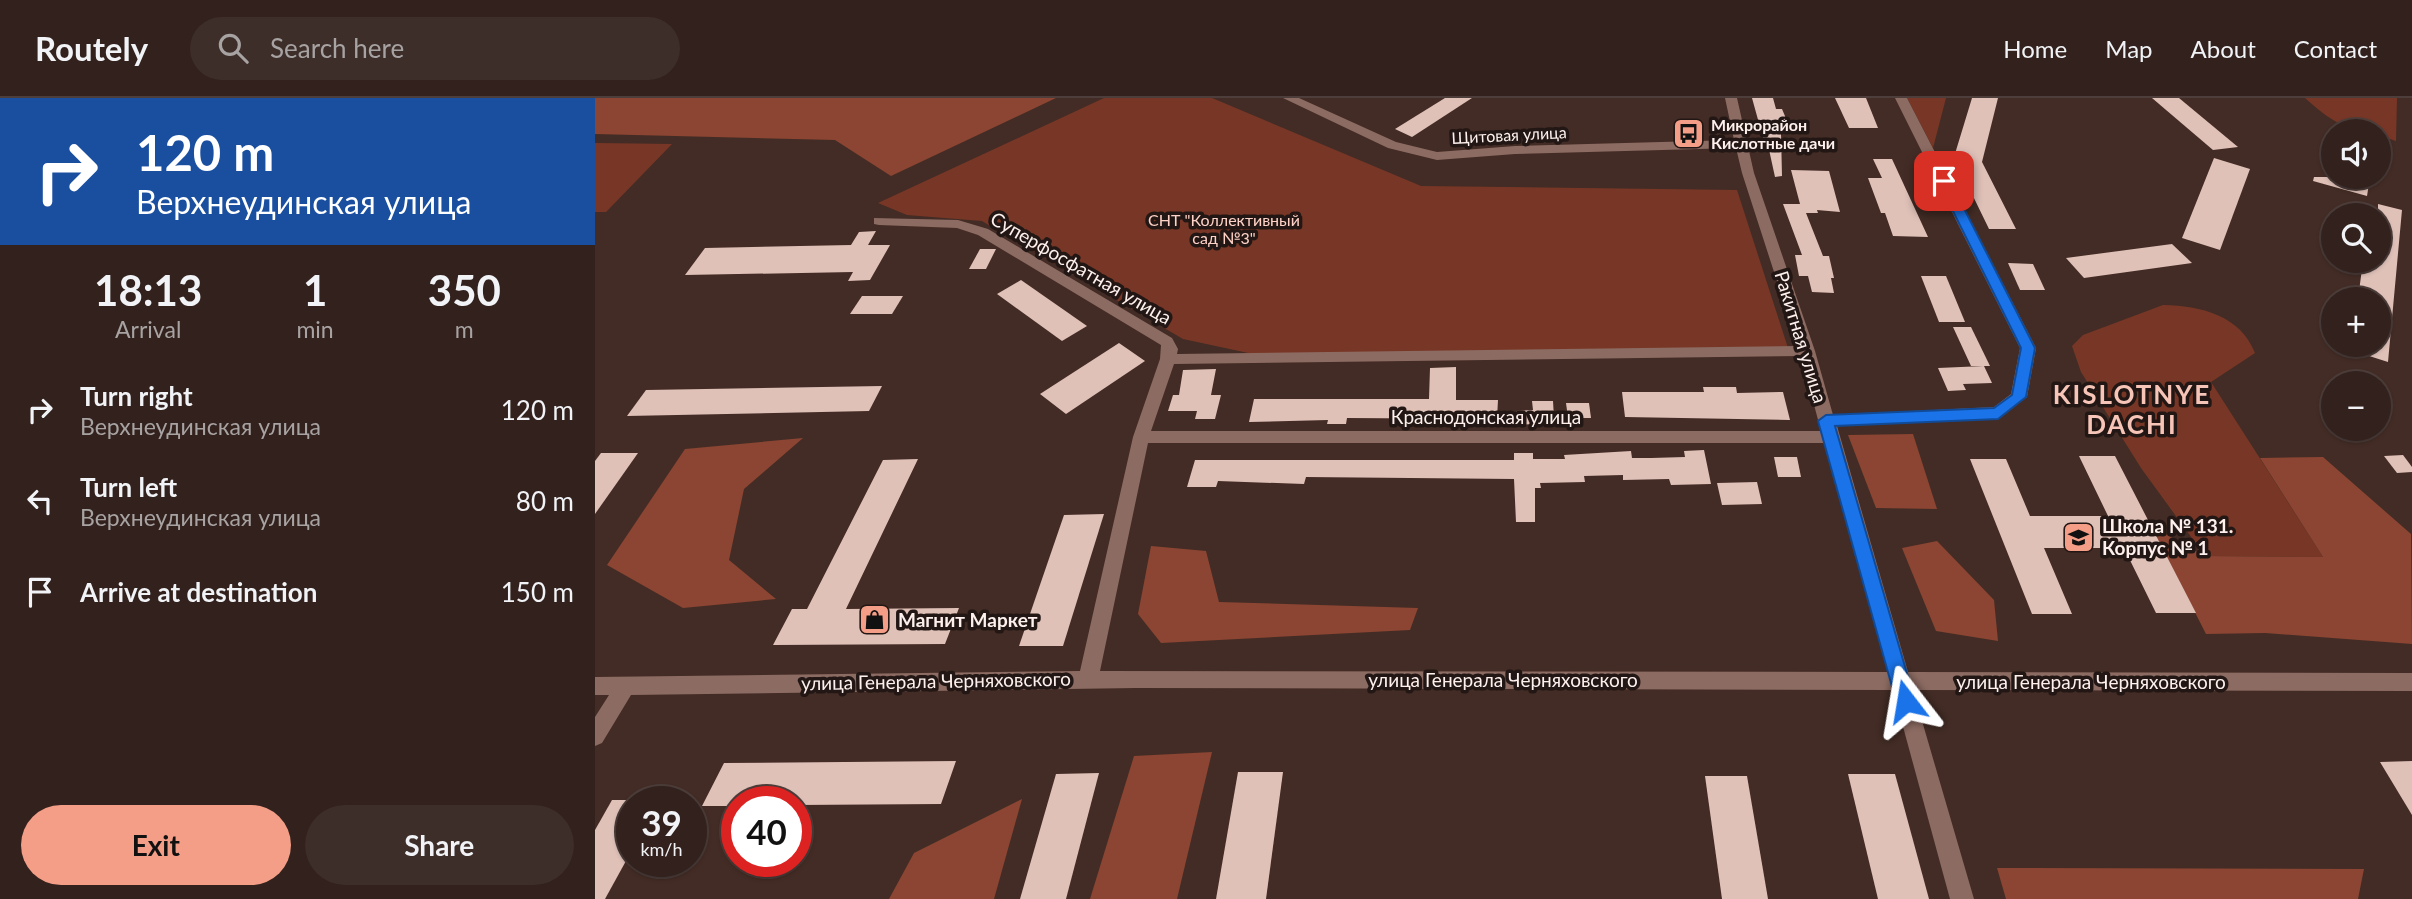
<!DOCTYPE html>
<meta charset="utf-8">
<style>
:root{--surface:#32211c;--page:#3d2e29;--text:#f1f3f6;--muted:#a8a3a3;--line:#4d3e3b;--accent:#f49e87}
body{margin:0;font-family:Lato,sans-serif;background:var(--page);color:var(--text);height:100vh;display:flex;flex-direction:column;font-size:26px;white-space:nowrap}
*{box-sizing:border-box;margin:0}
p{font-size:23px;color:var(--muted)}
.icon{flex:none;width:38px;height:38px;fill:none;stroke:currentColor;stroke-width:2;stroke-linecap:round;stroke-linejoin:round}
.map{position:relative;flex:1;overflow:hidden}
.drawer{display:flex;flex-direction:column;background:var(--surface);width:595px}
.drawer>*{flex:none}
.hud{background:#1a4fa0;color:#fff;overflow:hidden}
.tools{position:absolute;left:1726px;top:21px;display:grid;gap:14px}
.tools a{display:grid;place-items:center;width:70px;height:70px;border-radius:50%;background:var(--surface);box-shadow:0 2px 5px #0004,0 0 0 2px var(--line);font-size:35px}
.speed{position:absolute;left:21px;top:688px;display:flex;gap:14px;font-size:35px;font-weight:700;text-align:center}
.speed>*{display:grid;place-content:center;width:91px;height:91px;border-radius:50%;background:var(--surface);box-shadow:0 2px 5px #0004,0 0 0 2px var(--line);line-height:1}
.speed small{font-size:18px;font-weight:400}
.speed .limit{border:10px solid #d22;background:#fff;color:#111}
.pin{position:absolute;display:grid;place-items:center;width:60px;height:60px;color:#fff;margin:-30px;border-radius:14px;box-shadow:0 4px 10px #0006}
.me{position:absolute;width:77px;margin:-38px;rotate:346deg;stroke-linejoin:round;filter:drop-shadow(0 0 5px #0008)}
.turn{display:flex;align-items:center;gap:24px;height:147px;padding:0 21px;font-size:32px}
.turn .icon{width:91px;height:91px;stroke-width:2.5}
.turn b{display:block;font-size:49px;line-height:60px}
.eta{display:flex;justify-content:space-evenly;align-items:center;height:119px;text-align:center}
.eta b{font-size:42px;font-weight:700;line-height:49px}
.button{display:flex;gap:14px;margin-top:auto;padding:14px 21px}
.button a{flex:1;height:80px;border-radius:42px;background:var(--accent);color:#111;font-size:28px;font-weight:700;line-height:80px;text-align:center}
.button a+a{background:var(--page);color:var(--text)}
ul{padding:0;list-style:none}
li{display:flex;align-items:center;gap:21px;height:91px;padding:0 21px}
li div{flex:1}
li b{display:block;font-size:26px}
li em{font-style:normal}
header{display:flex;align-items:center;gap:42px;box-sizing:border-box;height:98px;padding:0 35px;background:var(--surface);border-bottom:2px solid var(--line)}
header strong{font-size:33px}
nav{display:flex;gap:38px;margin-inline-start:auto;font-size:24px}
.search{width:490px;height:63px;background:var(--page);display:flex;align-items:center;gap:18px;box-sizing:border-box;padding:0 24px;border-radius:38px;color:var(--muted);font-size:26px}
main{display:flex;flex:1;min-height:0}
.map>svg:first-child{display:block}
.green{fill:#783726}
.forest{fill:#8b4532}
.building{fill:#dfc1b8}
.lines{fill:none;stroke-linecap:round;stroke-linejoin:round}
.minor{fill:#8c6b62;fill-rule:evenodd}
.route{fill:#1a73e8;stroke:#114b97;stroke-width:2}
.labels{text-anchor:middle;stroke-width:7;stroke-linejoin:round;paint-order:stroke}
.far-poi-label{font-size:16px;font-weight:bold;fill:#fdf0ed;stroke:#221714;text-anchor:start}
.far-street-label{font-size:16px;fill:#fdf0ed;stroke:#221714}
.far-park-label{font-size:16px;fill:#fed2c6;stroke:#221714}
.street-label{font-size:19px;fill:#fdf0ed;stroke:#221714}
.poi-label{font-size:19px;font-weight:bold;fill:#fdf0ed;stroke:#221714;text-anchor:start}
.district-label{font-size:26px;font-weight:bold;letter-spacing:2px;fill:#f6c5b7;stroke:#221714}
</style>
<header>
<strong>Routely</strong>
<div class="search"><svg class="icon" aria-label="search" viewBox="0 0 24 24"><circle cx="10" cy="10" r="6"/><path d="M15 15l6 6"/></svg>Search here</div>
<nav><a>Home</a><a>Map</a><a>About</a><a>Contact</a></nav>
</header>
<main>
<section class="drawer">
<div class="hud">
<div class="turn"><svg class="icon" aria-label="right" viewBox="0 0 24 24"><path d="M7 20v-9h11M14 6l5 5-5 5"/></svg><div><b>120 m</b>Верхнеудинская улица</div></div>
</div>
<div class="eta">
<div><b>18:13</b><p>Arrival</p></div>
<div><b>1</b><p>min</p></div>
<div><b>350</b><p>m</p></div>
</div>
<ul>
<li><svg class="icon" aria-label="right" viewBox="0 0 24 24"><path d="M7 20v-9h11M14 6l5 5-5 5"/></svg><div><b>Turn right</b><p>Верхнеудинская улица</p></div><em>120 m</em></li>
<li><svg class="icon" aria-label="left" viewBox="0 0 24 24"><path d="M17 20v-9H6M10 6l-5 5 5 5"/></svg><div><b>Turn left</b><p>Верхнеудинская улица</p></div><em>80 m</em></li>
<li><svg class="icon" aria-label="arrive" viewBox="0 0 24 24"><path d="M6 21V4h12l-3 4 3 4H6"/></svg><div><b>Arrive at destination</b></div><em>150 m</em></li>
</ul>
<div class="button"><a>Exit</a><a>Share</a></div>
</section>
<div class="map">
<svg width="1817" height="801" viewBox="0 0 1817 801">
<rect width="100%" height="100%" fill="#432c25"/>
<g class="green">
<polygon points="509,0 617,0 826,88 1142,92 1193,250 658,256 588,241 387,123 312,117 283,105"/>
<polygon points="1312,0 1351,0 1338,50"/>
<path d="M1710 0H1802L1801 43 1783 37V33C1749 33 1735 22 1710 0Z"/>
<polygon points="0,45 77,46 11,114 0,114"/>
<path d="M1568 207C1606 208 1645 217 1660 255L1616 284 1728 459 1610 458 1546 370 1486 274 1477 248 1488 237Z"/>
</g>
<g class="forest">
<polygon points="0,0 461,0 296,78 240,42 0,36"/>
<polygon points="1318,336 1342,411 1281,410 1253,337"/>
<polygon points="208,340 149,391 134,462 181,501 88,510 12,467 90,351"/>
<polygon points="1728,359 1816,436 1817,546 1670,535 1611,536 1556,428 1610,458 1728,459 1665,360"/>
<polygon points="1342,443 1399,502 1403,543 1341,533 1307,450"/>
<polygon points="556,448 611,453 624,504 823,510 815,532 566,545 543,516"/>
<polygon points="617,654 582,801 495,801 539,658"/>
<polygon points="427,701 399,801 294,801 319,755"/>
<polygon points="1402,770 1769,771 1763,801 1411,801"/>
</g>
<g class="building">
<polygon points="850,0 877,0 817,39 800,31"/>
<polygon points="1157,0 1178,0 1181,11 1187,11 1195,30 1193,30 1194,35 1186,36 1187,78 1180,79 1173,47 1170,47"/>
<polygon points="1240,0 1271,0 1283,30 1254,30"/>
<polygon points="1377,0 1403,0 1387,64 1421,131 1394,131 1359,59"/>
<polygon points="1557,0 1584,0 1643,49 1618,52"/>
<polygon points="1619,60 1655,71 1625,152 1587,140"/>
<polygon points="1278,61 1297,61 1333,139 1298,138 1290,115 1286,115 1273,80 1287,80"/>
<polygon points="1196,72 1234,73 1245,114 1222,112 1223,115 1211,115 1228,158 1234,158 1239,180 1236,180 1239,195 1217,194 1213,178 1204,178 1200,157 1207,157 1188,106 1205,106"/>
<polygon points="1719,79 1775,79 1772,98 1718,83"/>
<polygon points="1783,106 1807,112 1793,264 1749,250 1750,247 1783,247 1783,201 1763,201 1768,163 1783,163"/>
<polygon points="281,133 273,147 295,147 275,182 253,183 258,174 90,177 110,150 256,147 264,134"/>
<polygon points="1577,146 1597,165 1489,180 1471,160"/>
<polygon points="385,151 401,151 391,171 374,171"/>
<polygon points="1413,165 1438,166 1450,192 1425,192"/>
<polygon points="1326,178 1351,178 1370,224 1344,224"/>
<polygon points="426,182 492,228 467,243 402,196"/>
<polygon points="267,198 308,198 297,216 255,216"/>
<polygon points="1358,229 1376,229 1395,268 1376,268"/>
<polygon points="524,245 550,263 471,316 445,296"/>
<polygon points="1389,268 1397,285 1368,286 1371,292 1353,293 1343,270"/>
<polygon points="861,269 861,302 903,302 902,321 752,320 751,326 732,326 733,322 654,324 659,301 834,301 835,270"/>
<polygon points="621,271 616,297 626,297 620,321 600,321 602,313 573,313 578,297 584,297 588,272"/>
<polygon points="287,288 274,313 32,318 51,292"/>
<polygon points="1108,289 1141,289 1142,295 1188,294 1195,322 1030,319 1027,294 1109,294"/>
<polygon points="937,303 958,303 959,320 938,320 939,326 921,327 921,313 938,312"/>
<polygon points="971,305 994,305 996,320 973,320"/>
<polygon points="1109,352 1116,386 1076,387 1074,381 1028,382 1028,377 989,378 990,384 945,385 946,390 940,390 940,424 921,424 919,381 711,379 709,386 623,383 621,389 592,389 600,362 919,362 919,355 938,355 938,361 970,361 969,357 1036,353 1037,360 1056,360 1090,359 1089,353"/>
<polygon points="6,355 43,355 0,416 0,363"/>
<polygon points="1808,357 1817,369 1817,374 1802,375 1789,358"/>
<polygon points="1484,358 1520,358 1601,515 1561,515 1529,450 1449,450 1477,516 1437,516 1375,361 1411,361 1435,418 1513,418"/>
<polygon points="1179,359 1202,359 1206,379 1183,379"/>
<polygon points="323,361 251,511 364,510 350,546 178,547 197,511 212,511 288,362"/>
<polygon points="1162,384 1167,406 1127,407 1122,385"/>
<polygon points="509,416 468,548 424,548 469,417"/>
<polygon points="361,663 346,706 201,707 201,704 142,704 142,708 107,708 129,665"/>
<polygon points="1817,663 1817,717 1785,664"/>
<polygon points="643,674 688,674 671,801 621,801"/>
<polygon points="504,675 471,801 425,801 461,676"/>
<polygon points="1253,676 1300,676 1334,801 1283,801"/>
<polygon points="1110,678 1152,678 1173,801 1127,801"/>
<polygon points="17,702 37,702 37,752 10,801 0,801 0,732"/>
</g>
<g class="lines">
<path class="minor" d="M688 0H704L801 44 842 54 920 48 1139 42 1130 0H1142L1159 75 1220 253 1238 317 1399 309 1416 296 1425 250 1300 0H1312L1441 250 1432 299 1403 321 1242 328 1313 574 1817 575V593L1318 592 1379 801H1355L1298 592 541 590 36 597 7 645 0 648V619L14 597H0V579L485 573 538 339 565 261 566 247 383 137 362 130 284 127 279 126V120L363 122 393 131 577 240 583 251 582 256 1203 248 1147 75 1141 50 920 56 842 62 793 50ZM1206 258 1226 333H556L579 266ZM553 345H1230L1293 574 505 573Z"/>
</g>
<polygon class="route" points="1349,79 1355,83 1440,250 1431,299 1403,321 1240,328 1320,603 1317,609 1311,612 1304,609 1301,603 1223,323 1231,317 1399,310 1417,297 1426,250 1343,83"/>
<defs>
<symbol id="bus-square" viewBox="-11 -11 22 22"><rect x="-9" y="-9" width="18" height="18" rx="4" fill="#f49e87" stroke="#221714"/><path d="M-5-6H5V4H4V6H2V4H-2V6H-4V4H-5ZM-3.5-4V0h7V-4ZM-3.5 1.2v1.5H-2V1.2ZM2 1.2v1.5H3.5V1.2Z" fill="#111"/></symbol>
<symbol id="school-square" viewBox="-11 -11 22 22"><rect x="-9" y="-9" width="18" height="18" rx="4" fill="#f49e87" stroke="#221714"/><path d="M0-5L7-2L0 1L-7-2ZM-4 1L0 2.5L4 1V4Q0 6-4 4Z" fill="#111"/></symbol>
<symbol id="shop-square" viewBox="-11 -11 22 22"><rect x="-9" y="-9" width="18" height="18" rx="4" fill="#f49e87" stroke="#221714"/><path d="M-5-2.5h2.3a2.7 3.5 0 0 1 5.4 0H5L5.5 6h-11ZM-1.5-2.5h3a1.5 2.3 0 0 0-3 0Z" fill="#111"/></symbol>
</defs>
<g fill-rule="evenodd">
<use href="#bus-square" x="1076" y="18" width="35" height="35"/>
<use href="#school-square" x="1466" y="422" width="35" height="35"/>
<use href="#shop-square" x="262" y="504" width="35" height="35"/>
</g>
<g class="labels">
<g class="far-poi-label">
<text x="1116" y="33">Микрорайон<tspan x="1116" dy="18">Кислотные дачи</tspan></text>
</g>
<g class="far-street-label">
<text transform="translate(914 37) rotate(-3)" y="6">Щитовая улица</text>
</g>
<g class="far-park-label">
<text x="629" y="128">СНТ "Коллективный<tspan x="629" dy="18">сад №3"</tspan></text>
</g>
<g class="street-label">
<text transform="translate(486 170) rotate(30)" y="7">Суперфосфатная улица</text>
<text transform="translate(1206 239) rotate(73)" y="7">Ракитная улица</text>
<text x="891" y="326">Краснодонская улица</text>
<text x="908" y="589">улица Генерала Черняховского</text>
<text transform="translate(341 583) rotate(-1)" y="7">улица Генерала Черняховского</text>
<text x="1496" y="591">улица Генерала Черняховского</text>
</g>
<g class="poi-label">
<text x="1507" y="435">Школа № 131.<tspan x="1507" dy="22">Корпус № 1</tspan></text>
<text x="303" y="529">Магнит Маркет</text>
</g>
<g class="district-label">
<text x="1537" y="306">KISLOTNYE<tspan x="1537" dy="30">DACHI</tspan></text>
</g>
</g>
</svg>
<div class="tools">
<a><svg class="icon" aria-label="sound" viewBox="0 0 24 24"><path d="M4 9h4l5-4v14l-5-4H4zM17 9q2 3 0 6"/></svg></a>
<a><svg class="icon" aria-label="search" viewBox="0 0 24 24"><circle cx="10" cy="10" r="6"/><path d="M15 15l6 6"/></svg></a>
<a>+</a>
<a>−</a>
</div>
<div class="speed"><div>39<small>km/h</small></div><div class="limit">40</div></div>
<div class="pin" style="left:1349px;top:83px;background:#d93025"><svg class="icon" aria-label="arrive" viewBox="0 0 24 24"><path d="M6 21V4h12l-3 4 3 4H6"/></svg></div>
<svg class="me" style="left:1311px;top:603px" viewBox="-20 -20 40 40"><path d="M0-17L14 15 0 8-14 15z" fill="#1a73e8" stroke="#fff" stroke-width="4"/></svg>
</div>
</main>
